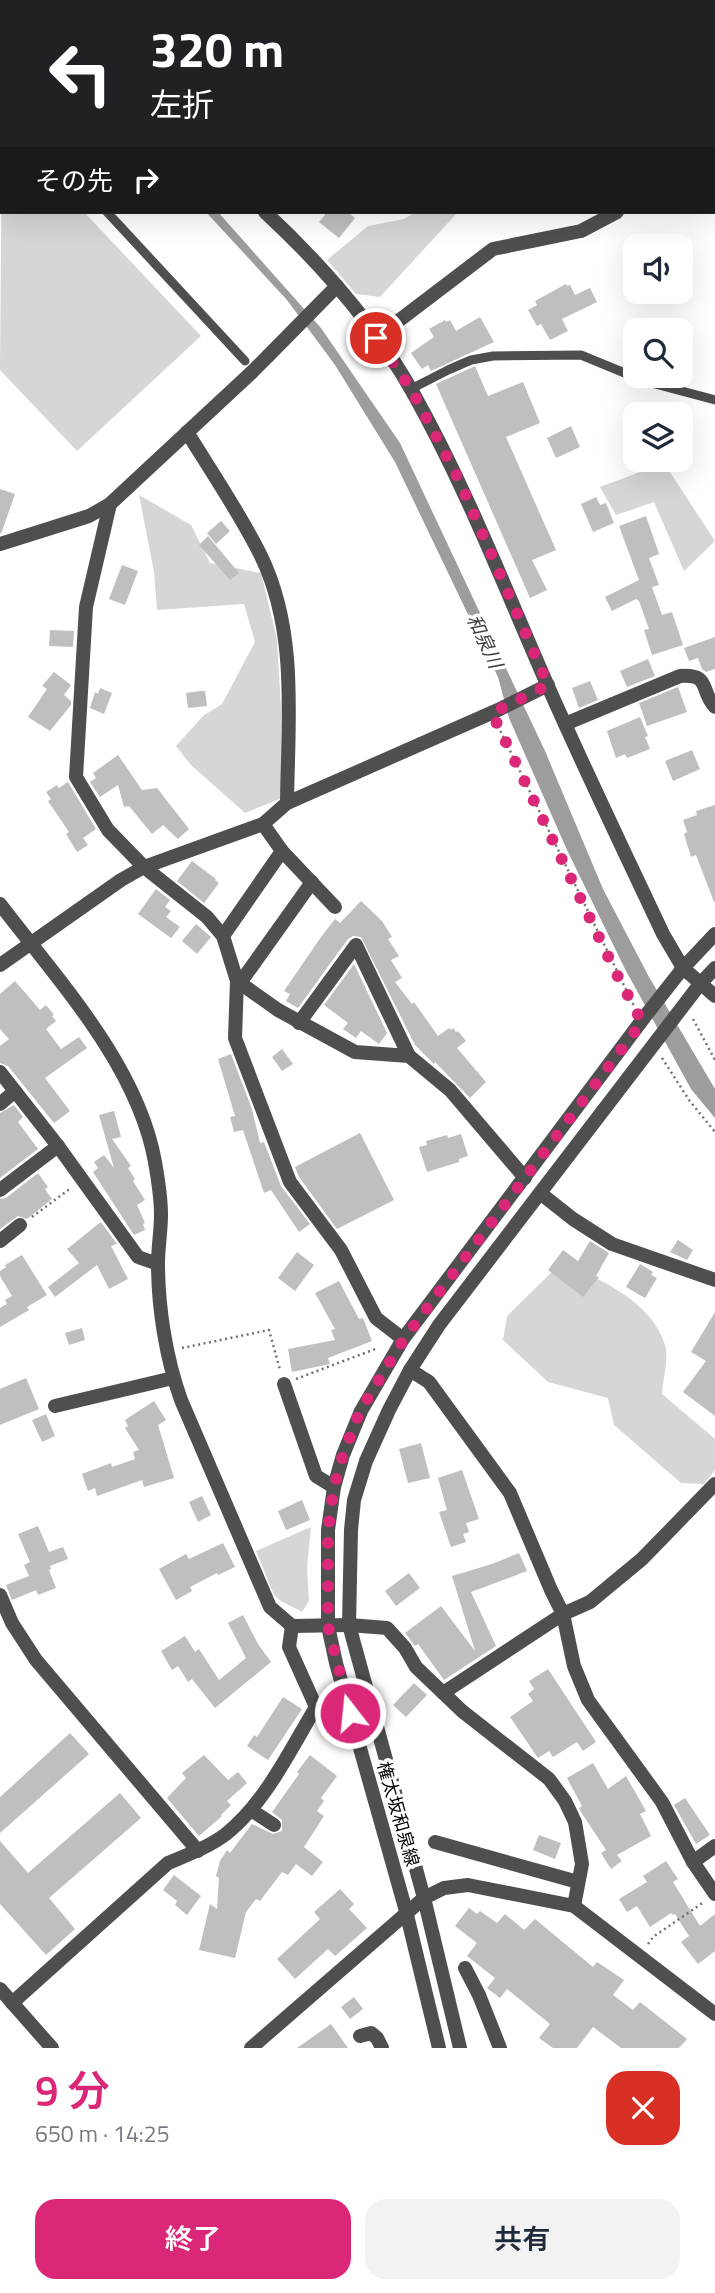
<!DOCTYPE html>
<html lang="ja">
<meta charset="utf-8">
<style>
:root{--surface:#fff;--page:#f2f2f3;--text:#1f2937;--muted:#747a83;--accent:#db2777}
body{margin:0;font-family:"Titillium Web","Noto Sans JP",sans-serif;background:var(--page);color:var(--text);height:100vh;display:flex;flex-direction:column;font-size:26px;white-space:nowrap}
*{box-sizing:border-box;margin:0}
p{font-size:23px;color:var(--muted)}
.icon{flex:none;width:38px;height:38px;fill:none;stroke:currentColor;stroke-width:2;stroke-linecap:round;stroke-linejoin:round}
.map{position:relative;height:2048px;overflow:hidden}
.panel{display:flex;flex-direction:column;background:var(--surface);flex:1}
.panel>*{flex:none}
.top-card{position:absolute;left:0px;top:0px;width:716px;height:214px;box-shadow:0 7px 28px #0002;background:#202124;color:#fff;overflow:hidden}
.tools{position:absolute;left:623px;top:234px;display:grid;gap:14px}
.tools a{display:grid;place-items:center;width:70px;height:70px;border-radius:14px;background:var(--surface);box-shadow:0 7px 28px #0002;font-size:35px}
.pin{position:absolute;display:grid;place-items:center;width:60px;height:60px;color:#fff;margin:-30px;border:4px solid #fff;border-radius:50%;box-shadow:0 2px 7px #0007}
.me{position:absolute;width:77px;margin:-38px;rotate:344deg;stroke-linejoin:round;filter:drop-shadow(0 0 5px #0008)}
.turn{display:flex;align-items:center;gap:24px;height:147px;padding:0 35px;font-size:32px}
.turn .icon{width:91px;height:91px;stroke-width:2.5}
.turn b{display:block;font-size:49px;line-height:60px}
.then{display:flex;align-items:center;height:66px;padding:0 35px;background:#0003;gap:14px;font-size:26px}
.round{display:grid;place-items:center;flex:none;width:74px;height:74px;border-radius:21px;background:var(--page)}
.headline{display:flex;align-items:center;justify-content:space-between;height:119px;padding:0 35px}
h1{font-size:42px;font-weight:600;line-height:52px;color:var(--accent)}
.cta{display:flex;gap:14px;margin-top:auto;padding:14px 35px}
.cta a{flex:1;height:80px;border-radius:21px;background:var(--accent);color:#fff;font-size:28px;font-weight:600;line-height:80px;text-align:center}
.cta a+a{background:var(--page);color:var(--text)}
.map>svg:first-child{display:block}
.green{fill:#d6d6d6}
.water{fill:#9d9d9d}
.building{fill:#bfbfbf}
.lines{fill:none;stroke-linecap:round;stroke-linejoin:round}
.path{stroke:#717171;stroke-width:2.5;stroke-dasharray:2 3.5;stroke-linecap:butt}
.service{stroke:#4f4f4f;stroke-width:9}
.minor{stroke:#4f4f4f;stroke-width:14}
.tertiary{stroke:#4f4f4f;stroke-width:14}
.minor-bridge{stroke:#4f4f4f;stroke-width:14}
.route{stroke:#db2777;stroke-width:12;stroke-dasharray:0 21.6}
.labels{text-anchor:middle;stroke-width:7;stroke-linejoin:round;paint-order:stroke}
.street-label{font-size:18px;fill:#000;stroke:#fff}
.water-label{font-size:19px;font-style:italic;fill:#3e3e3e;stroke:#fff}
</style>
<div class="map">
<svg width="715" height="2048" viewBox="0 0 715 2048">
<rect width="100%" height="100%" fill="#fff"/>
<g class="green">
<polygon points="2,133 2,212 84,212 201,336 77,451 0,370"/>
<polygon points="416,212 458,212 380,297 356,294 327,260 368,226 404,219"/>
<polygon points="664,463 715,541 684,571 654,502 616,515 600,487"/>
<polygon points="139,495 191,525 210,563 261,573 277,639 281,709 282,798 245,813 191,765 176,746 203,716 222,704 255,642 244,604 157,610 154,572"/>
<path d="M562 1262C599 1279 652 1301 665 1345 669 1358 663 1379 662 1394L715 1439V1470L704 1484 681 1483 614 1425 608 1398 548 1382 503 1340 507 1316Z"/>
<polygon points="311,1527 307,1568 309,1601 302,1612 281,1601 274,1595 256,1551"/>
</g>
<polygon class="water" points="206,212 218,212 321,328 400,443 545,751 603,889 649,977 715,1089 715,1118 691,1089 625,969 567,850 509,718 498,677 395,462 335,365 287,300"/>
<g class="building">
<polygon points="327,212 348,212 355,218 339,238 319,222"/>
<polygon points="566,284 567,286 570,285 575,295 590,288 597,302 562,319 568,331 550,340 541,324 537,326 528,310 537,305 535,301"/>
<polygon points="480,317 494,342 431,371 428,365 422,369 411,353 434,337 429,329 445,320 446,322 450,320 456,331"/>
<polygon points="475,366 488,396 523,382 540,423 506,437 556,550 532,560 547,590 530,598 436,384"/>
<polygon points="571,426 580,447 556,458 547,438"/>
<polygon points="0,489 15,494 1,534 0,533"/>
<polygon points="596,497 600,505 606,503 614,523 593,532 581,504"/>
<polygon points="646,516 659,554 649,558 659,585 652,587 662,615 672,612 683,645 652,655 644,630 649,629 639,601 636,599 612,611 605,597 639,580 619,526"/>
<polygon points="221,521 230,531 216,544 207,533"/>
<polygon points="208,536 239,573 230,580 199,545"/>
<polygon points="122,565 138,571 125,605 109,599"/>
<polygon points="50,630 74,631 73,647 49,646"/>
<polygon points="715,637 715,669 706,672 702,669 698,658 689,661 684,648"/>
<polygon points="648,659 655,676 627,687 620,671"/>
<polygon points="54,672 71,685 64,695 71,701 71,705 50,731 28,717 47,689 42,686"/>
<polygon points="590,681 598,700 579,708 572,688"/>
<polygon points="678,687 687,712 647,726 639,703"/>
<polygon points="100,688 112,693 104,714 90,708 95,692 98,694"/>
<polygon points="200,691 205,691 207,706 188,708 186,693"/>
<polygon points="640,717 648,736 645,737 650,749 627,758 625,754 616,758 607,731"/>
<polygon points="692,750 700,769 673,781 665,761"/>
<polygon points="118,755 142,790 157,788 189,829 178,839 163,825 152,834 129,806 124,807 118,785 100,797 90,782 96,778 93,773"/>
<polygon points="68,782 96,829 83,838 88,845 77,852 66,834 69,832 48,801 51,799 46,792 57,785 59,788"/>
<polygon points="715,805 715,902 714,902 696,855 691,857 684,834 687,832 683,820 697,815 696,811"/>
<polygon points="192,861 216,879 215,880 219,883 204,903 177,881"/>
<polygon points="156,889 170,900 165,907 171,911 166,917 180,927 171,938 138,914"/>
<polygon points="361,901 382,921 392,937 388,939 399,956 391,960 402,978 395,982 412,1004 414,1002 438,1036 449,1028 451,1030 453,1028 456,1032 458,1031 466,1041 457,1048 486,1082 470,1098 435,1062 434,1064 415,1045 361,937 353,936 348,939 298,1008 286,1001 290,994 284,991 321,937 335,919 340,923"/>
<polygon points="196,924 211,937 197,954 182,941"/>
<polygon points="354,964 387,1033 379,1044 361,1031 356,1038 343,1029 348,1023 324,1005"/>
<polygon points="15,981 40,1010 46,1005 54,1015 52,1016 56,1021 46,1029 61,1049 79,1037 87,1048 45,1078 70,1111 54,1123 8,1066 0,1063 0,1046 9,1039 0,1029 0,994"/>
<polygon points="282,1049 293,1064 282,1071 272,1057"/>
<polygon points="231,1054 252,1109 260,1143 264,1142 281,1186 310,1224 299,1232 271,1190 264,1193 243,1130 234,1132 230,1117 235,1116 218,1059"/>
<polygon points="14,1105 23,1117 18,1122 38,1149 0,1178 0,1113"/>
<polygon points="114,1111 121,1137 112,1139 131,1166 128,1168 135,1179 133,1181 145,1200 137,1205 145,1223 143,1224 145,1230 134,1235 93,1172 98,1168 94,1162 104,1155 114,1168 99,1115"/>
<polygon points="360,1133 394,1200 337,1229 299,1177 295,1167"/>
<polygon points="461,1134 468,1156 459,1159 459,1162 427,1172 419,1147 427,1145 426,1141 447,1135 448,1138"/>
<polygon points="38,1173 48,1187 45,1189 52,1199 27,1219 18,1216 0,1229 0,1199 6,1198"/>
<polygon points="101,1222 117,1244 111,1246 128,1279 109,1289 97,1265 55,1297 48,1287 79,1263 67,1249"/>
<polygon points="678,1240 693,1250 687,1260 670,1252"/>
<polygon points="590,1241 609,1253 596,1276 599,1277 583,1297 548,1270 563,1250 578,1261"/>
<polygon points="297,1252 314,1265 295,1291 278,1278"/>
<polygon points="22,1255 47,1295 27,1307 29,1310 0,1327 0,1308 7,1304 5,1300 12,1296 0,1276 0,1271 6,1267 5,1265"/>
<polygon points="640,1264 653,1272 651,1275 657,1278 645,1298 626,1287"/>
<polygon points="339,1281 359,1319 363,1318 372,1341 328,1358 330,1364 292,1372 288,1349 335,1340 331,1330 335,1329 315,1293"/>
<polygon points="715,1312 715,1416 683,1392 706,1361 691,1352"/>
<polygon points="82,1328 85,1340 69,1345 65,1333"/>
<polygon points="26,1378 39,1409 0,1425 0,1389"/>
<polygon points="154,1401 166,1420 158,1425 174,1478 144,1487 142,1480 97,1496 95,1488 88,1491 82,1474 111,1463 112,1467 135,1459 133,1452 139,1450 125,1428 128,1426 125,1420"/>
<polygon points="46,1414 55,1436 42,1442 32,1420"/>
<polygon points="421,1443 430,1478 408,1483 399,1449"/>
<polygon points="462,1470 479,1519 466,1523 469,1532 463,1534 466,1542 451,1547 439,1512 447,1510 438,1478"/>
<polygon points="202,1496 211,1515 198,1522 189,1502"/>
<polygon points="302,1500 310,1520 286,1530 278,1511"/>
<polygon points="38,1526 49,1552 63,1547 68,1559 50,1566 51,1569 49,1570 56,1588 38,1595 36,1590 12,1600 6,1585 29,1576 24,1565 30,1562 18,1534"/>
<polygon points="223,1543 235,1567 218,1575 217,1573 190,1587 192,1591 176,1600 159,1569 186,1554 189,1559"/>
<polygon points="519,1553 527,1571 471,1592 496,1646 444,1680 418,1644 415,1646 405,1633 441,1606 475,1651 452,1576 492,1564"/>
<polygon points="409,1573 420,1588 396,1606 385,1591"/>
<polygon points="243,1615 258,1644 271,1662 215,1708 192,1679 188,1682 178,1666 172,1670 161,1651 185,1636 195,1652 199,1649 219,1680 246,1658 228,1623"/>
<polygon points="548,1669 596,1742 583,1751 577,1742 553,1757 549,1751 538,1758 510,1717 533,1701 528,1694 534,1689 529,1681"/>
<polygon points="414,1683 427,1695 406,1717 393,1705"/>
<polygon points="283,1697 302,1709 268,1760 247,1746 254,1735 257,1737"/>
<polygon points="70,1733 89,1754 0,1833 0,1797"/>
<polygon points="204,1755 228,1780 238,1772 247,1783 227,1801 231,1805 221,1815 222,1816 199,1836 167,1798 186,1778 182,1773"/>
<polygon points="310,1755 337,1776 321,1798 324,1801 317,1811 324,1816 304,1847 323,1862 312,1876 296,1864 288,1875 282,1872 260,1901 256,1899 246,1912 235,1958 199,1950 210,1904 217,1909 219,1878 216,1876 220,1861 227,1850 230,1853 252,1824 273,1834 282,1831 282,1820 272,1812 299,1774 297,1772"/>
<polygon points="593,1763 608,1789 626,1776 646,1811 640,1814 651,1836 617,1855 622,1861 611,1869 601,1853 606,1850 581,1812 579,1808 582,1806 567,1778"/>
<polygon points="120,1793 141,1818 49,1898 75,1929 46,1955 0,1904 0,1841 28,1873"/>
<polygon points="685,1798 710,1835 696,1844 674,1805"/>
<polygon points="539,1835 561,1843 555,1859 533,1850"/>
<polygon points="666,1861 678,1879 673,1882 700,1926 715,1914 715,1951 698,1964 681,1942 689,1936 675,1914 673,1915 671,1913 650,1927 637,1906 627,1912 619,1899 647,1882 643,1876"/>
<polygon points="174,1875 201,1896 187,1915 175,1905 177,1901 163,1890"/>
<polygon points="340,1889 354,1904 349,1909 367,1928 335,1956 328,1949 295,1979 277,1959 320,1919 314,1912"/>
<polygon points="469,1908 477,1914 480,1911 497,1923 505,1914 524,1930 535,1919 593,1967 597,1962 624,1980 613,1995 633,2010 640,2002 687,2039 679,2048 621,2048 593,2027 577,2048 553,2048 539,2038 550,2024 507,1989 500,1998 487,1988 495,1978 467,1956 477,1943 455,1926"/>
<polygon points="354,1997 363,2009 350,2019 341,2007"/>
<polygon points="331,2024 348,2048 297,2048"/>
</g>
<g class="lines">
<g class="path">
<polyline points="498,726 634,1006"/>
<polyline points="693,1019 715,1060"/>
<polyline points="662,1058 689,1100 715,1132"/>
<polyline points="32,1217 71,1188"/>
<polyline points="182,1348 269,1330 280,1370"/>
<polyline points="296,1379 378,1348"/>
<polyline points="648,1944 653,1937 704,1902"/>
</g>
<g class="service">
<polyline points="0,96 2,97"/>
<polyline points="107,212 245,361"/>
<polyline points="411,389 448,370 471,360 493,356 581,355 644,381 715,400"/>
</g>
<g class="minor">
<polyline points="151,0 151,2"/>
<polyline points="233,0 234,2"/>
<polyline points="350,0 350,2"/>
<polyline points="78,2 81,0"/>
<polyline points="434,2 438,0"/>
<polyline points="0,72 2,71"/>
<polyline points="714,183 715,183"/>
<path d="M265 212C321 264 374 324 412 391 465 485 504 586 547 684 584 768 624 851 663 934L683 968 715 996"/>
<polyline points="376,338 493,249 581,231 617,212"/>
<polyline points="268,356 337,286"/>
<path d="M187 432C211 471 241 515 261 556 298 632 288 721 287 803"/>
<polyline points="110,504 86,607 76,777 108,830 144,867 207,917 223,936 237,981 278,1010 355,1052 409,1056 450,1090 525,1178"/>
<polyline points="0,544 89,516 110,504 251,373"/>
<path d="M565 724 680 676C712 674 699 690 715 707"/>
<polyline points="263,824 282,851 335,907"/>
<polyline points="223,936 282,851"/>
<polyline points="0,965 121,880 144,867 263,824 287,803 498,710 548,685"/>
<polyline points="237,981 235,1038 290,1182 341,1250 376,1318 403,1339"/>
<polyline points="240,983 312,882"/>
<polyline points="299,1023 356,945 409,1056"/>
<polyline points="0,1072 58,1146 138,1257 158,1264"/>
<polyline points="0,1104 15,1091"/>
<polyline points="0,1190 58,1146"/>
<polyline points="540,1193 573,1219 612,1244 715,1280"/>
<polyline points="0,1241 20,1225"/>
<polyline points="410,1370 429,1382 510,1493 551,1590 563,1614 574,1666 588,1700 662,1802 693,1862"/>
<polyline points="284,1384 316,1476 334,1487"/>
<polyline points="55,1406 173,1378"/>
<polyline points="0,1595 12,1623 36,1660 198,1851"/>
<polyline points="349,1625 387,1628 405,1648 416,1667 462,1711 549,1779 565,1801 575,1822 582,1864 574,1906"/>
<polyline points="443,1693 563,1614 590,1602 642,1559 715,1484"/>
<polyline points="251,1810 274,1825"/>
<polyline points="435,1842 578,1882"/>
<polyline points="715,1846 693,1862 715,1894"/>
<polyline points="465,1968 479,1995 500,2048"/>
<polyline points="0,1989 52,2048"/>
<path d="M12 2003 168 1863C187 1855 209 1847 226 1834 266 1802 290 1750 316 1707L289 1647 292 1626"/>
<polyline points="360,2036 371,2033 377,2038 382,2048"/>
</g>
<g class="tertiary">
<path d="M0 904C58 980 138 1066 155 1162 158 1179 161 1198 161 1215 161 1231 158 1247 158 1263 158 1308 166 1358 181 1400L270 1607 292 1626 349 1625"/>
<polyline points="251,2048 424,1898 444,1888 468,1885 574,1906 715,2014"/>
<polyline points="439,2048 406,1911 336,1663 328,1626 328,1530 334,1487 343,1455 361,1411 403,1339 646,1015 683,968 715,934"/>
<polyline points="460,2048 424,1898 349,1625 351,1530 354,1500 366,1461 389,1410 410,1370 439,1325 700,984 715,968"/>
</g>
<polyline class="minor-bridge" points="251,373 268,356"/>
</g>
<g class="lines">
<polyline class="route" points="350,1713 328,1626 328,1530 334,1487 343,1455 360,1411 404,1339 642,1022 615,971 492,713 548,685 459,480 411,389 376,338"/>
</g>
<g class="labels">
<g class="street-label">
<text transform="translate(398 1814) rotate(74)" y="6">権太坂和泉線</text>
</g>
<g class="water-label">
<text transform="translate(485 641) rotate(65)" y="7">和泉川</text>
</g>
</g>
</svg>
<div class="tools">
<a><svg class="icon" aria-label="sound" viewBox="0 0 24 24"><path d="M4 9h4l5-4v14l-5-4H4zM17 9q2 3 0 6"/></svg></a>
<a><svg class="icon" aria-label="search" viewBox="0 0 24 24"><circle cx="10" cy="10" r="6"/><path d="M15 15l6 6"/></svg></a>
<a><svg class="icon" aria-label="layers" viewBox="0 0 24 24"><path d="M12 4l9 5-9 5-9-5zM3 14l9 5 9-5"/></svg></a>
</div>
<div class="pin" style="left:376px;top:338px;background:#d93025"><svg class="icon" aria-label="arrive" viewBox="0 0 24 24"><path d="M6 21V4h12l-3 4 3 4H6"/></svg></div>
<svg class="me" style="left:350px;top:1713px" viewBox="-20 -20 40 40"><circle r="17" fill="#db2777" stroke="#fff" stroke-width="3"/><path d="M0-11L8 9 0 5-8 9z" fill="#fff"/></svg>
<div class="top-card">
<div class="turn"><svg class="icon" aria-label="left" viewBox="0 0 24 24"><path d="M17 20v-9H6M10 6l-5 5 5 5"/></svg><div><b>320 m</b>左折</div></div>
<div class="then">その先<svg class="icon" aria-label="right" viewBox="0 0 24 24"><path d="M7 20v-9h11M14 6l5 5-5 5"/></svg></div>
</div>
</div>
<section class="panel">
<div class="headline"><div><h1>9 分</h1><p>650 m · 14:25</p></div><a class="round" style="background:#d93025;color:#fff"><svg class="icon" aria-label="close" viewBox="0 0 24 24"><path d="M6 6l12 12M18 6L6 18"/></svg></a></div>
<div class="cta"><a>終了</a><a>共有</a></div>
</section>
